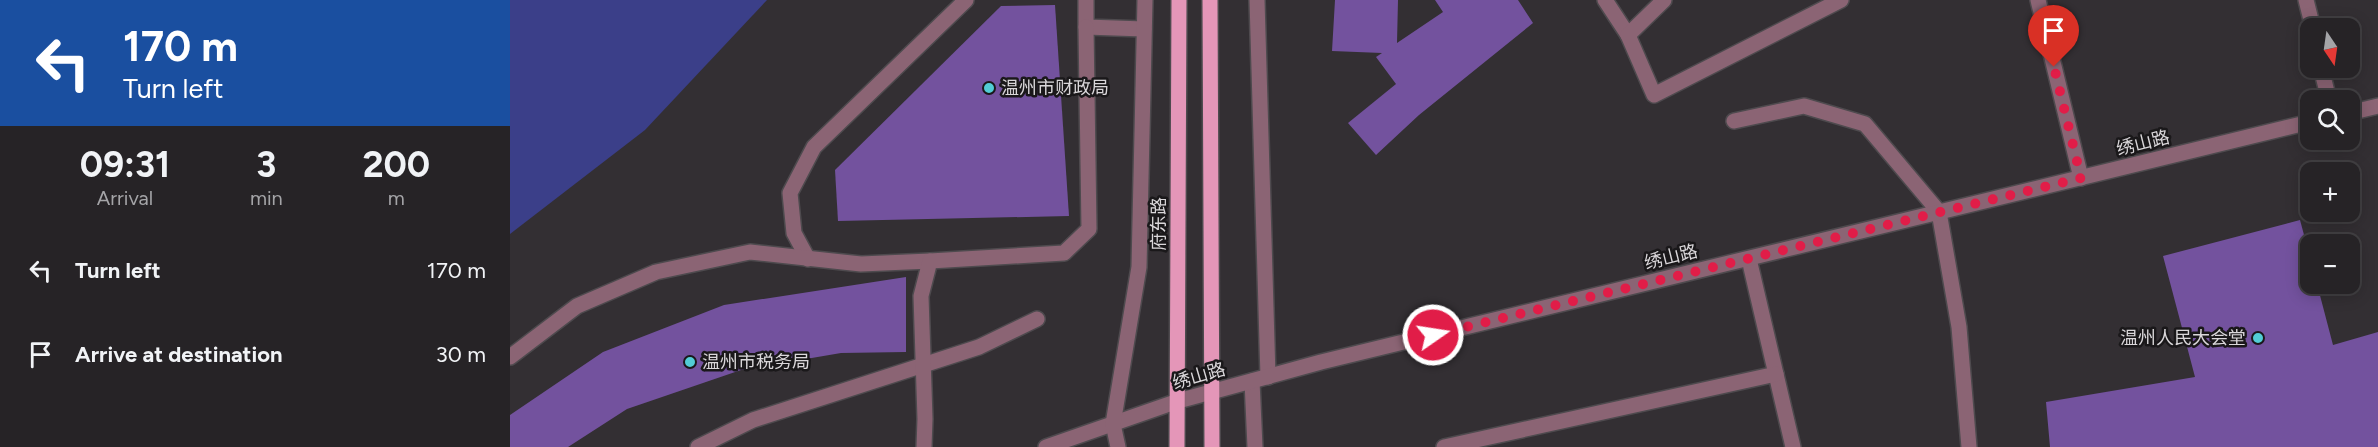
<!DOCTYPE html>
<meta charset="utf-8">
<style>
:root{--surface:#262326;--page:#322f32;--text:#f1f3f6;--muted:#a4a4a7;--line:#424043}
body{margin:0;font-family:Figtree,"Noto Sans SC",sans-serif;background:var(--page);color:var(--text);height:100vh;display:flex;flex-direction:column;font-size:22px;white-space:nowrap}
*{box-sizing:border-box;margin:0}
p{font-size:20px;color:var(--muted)}
.icon{flex:none;width:33px;height:33px;fill:none;stroke:currentColor;stroke-width:2;stroke-linecap:round;stroke-linejoin:round}
.map{position:relative;flex:1;overflow:hidden}
.drawer{display:flex;flex-direction:column;background:var(--surface);width:510px}
.drawer>*{flex:none}
.hud{background:#1a4fa0;color:#fff;overflow:hidden}
.needle{width:39px;rotate:167deg}
.buttons{position:absolute;left:1790px;top:18px;display:grid;gap:12px}
.buttons a{display:grid;place-items:center;width:60px;height:60px;border-radius:12px;background:var(--surface);box-shadow:0 3px 15px #0003,0 0 0 2px var(--line);font-size:30px}
.pin{position:absolute;display:grid;place-items:center;width:51px;height:51px;color:#fff;margin:-62px -26px;border-radius:50% 50% 50% 0;rotate:-45deg;box-shadow:0 0 6px #0007}
.pin .icon{rotate:45deg}
.me{position:absolute;width:66px;margin:-33px;rotate:77deg;stroke-linejoin:round;filter:drop-shadow(0 0 4px #0008)}
.turn{display:flex;align-items:center;gap:21px;height:126px;padding:0 24px;font-size:27px}
.turn .icon{width:78px;height:78px;stroke-width:2.5}
.turn b{display:block;font-size:42px;line-height:51px}
.eta{display:flex;justify-content:space-evenly;align-items:center;height:102px;text-align:center}
.eta b{font-size:36px;font-weight:700;line-height:42px}
ul{padding:0;list-style:none}
li{display:flex;align-items:center;gap:18px;height:84px;padding:0 24px}
li div{flex:1}
li b{display:block;font-size:22px}
li em{font-style:normal}
main{display:flex;flex:1;min-height:0}
.map>svg:first-child{display:block}
.water{fill:#3b3f89}
.building{fill:#73529e}
.lines{fill:none;stroke-linecap:round;stroke-linejoin:round}
.minor-casing{stroke:#4e4a4e;stroke-width:18}
.major-casing{stroke:#4e4a4e;stroke-width:18}
.minor{stroke:#8b6474;stroke-width:15}
.major{stroke:#e496b8;stroke-width:15}
.route{stroke:#e11d48;stroke-width:10;stroke-dasharray:0 18}
.poi-dot{fill:#52ccd5;stroke:#1a181a;stroke-width:2}
.labels{text-anchor:middle;stroke-width:5;stroke-linejoin:round;paint-order:stroke}
.poi-label{font-size:18px;fill:#dad7da;stroke:#1a181a;text-anchor:start}
.street-label{font-size:18px;fill:#dad7da;stroke:#1a181a}
</style>
<main>
<section class="drawer">
<div class="hud">
<div class="turn"><svg class="icon" aria-label="left" viewBox="0 0 24 24"><path d="M17 20v-9H6M10 6l-5 5 5 5"/></svg><div><b>170 m</b>Turn left</div></div>
</div>
<div class="eta">
<div><b>09:31</b><p>Arrival</p></div>
<div><b>3</b><p>min</p></div>
<div><b>200</b><p>m</p></div>
</div>
<ul>
<li><svg class="icon" aria-label="left" viewBox="0 0 24 24"><path d="M17 20v-9H6M10 6l-5 5 5 5"/></svg><div><b>Turn left</b></div><em>170 m</em></li>
<li><svg class="icon" aria-label="arrive" viewBox="0 0 24 24"><path d="M6 21V4h12l-3 4 3 4H6"/></svg><div><b>Arrive at destination</b></div><em>30 m</em></li>
</ul>
</section>
<div class="map">
<svg width="1868" height="447" viewBox="0 0 1868 447">
<rect width="100%" height="100%" fill="#332f33"/>
<polygon class="water" points="0,0 257,0 135,130 0,234"/>
<g class="building">
<polygon points="825,0 888,0 887,43 933,12 925,0 1008,0 1023,23 909,115 866,155 838,123 886,84 866,57 872,53 822,51"/>
<polygon points="545,5 559,216 328,221 325,170 491,6"/>
<polygon points="1790,220 1800,257 1800,284 1807,284 1823,345 1868,332 1868,447 1540,447 1536,402 1685,377 1653,256"/>
<polygon points="396,277 396,352 331,353 231,370 117,409 58,447 0,447 0,415 93,352 214,305"/>
</g>
<g class="lines">
<defs>
<g id="minor">
<polyline points="576,0 576,27 634,29"/>
<polyline points="747,0 758,377"/>
<polyline points="1095,0 1118,35"/>
<polyline points="1154,0 1118,35 1144,95 1331,0"/>
<polyline points="1528,0 1571,178"/>
<polyline points="1796,0 1803,28"/>
<polyline points="1811,68 1819,100"/>
<polyline points="1839,113 1868,106"/>
<polyline points="1224,121 1294,106 1355,124 1429,212 1449,327 1459,447"/>
<polyline points="298,259 284,233 280,193 304,147 456,0"/>
<polyline points="1239,259 1283,447"/>
<polyline points="0,357 67,306 146,272 240,252 351,264 420,261"/>
<polyline points="742,381 745,447"/>
<polyline points="188,447 243,420 469,347 527,319"/>
<polyline points="414,447 415,419 411,296 420,261 554,253 579,229 576,27"/>
<polyline points="536,447 668,401 811,362 1800,122"/>
<polyline points="608,447 603,424 629,267 635,0"/>
<polyline points="934,447 1266,374"/>
</g>
<g id="major">
<polyline points="700,0 702,447"/>
<polyline points="667,447 669,0"/>
</g>
</defs>
<use href="#minor" class="minor-casing"/>
<use href="#major" class="major-casing"/>
<use href="#minor" class="minor"/>
<use href="#major" class="major"/>
</g>
<g class="lines">
<polyline class="route" points="923,335 1571,178 1544,67"/>
</g>
<g class="poi-dot">
<circle cx="479" cy="88" r="6"/>
<circle cx="1748" cy="338" r="6"/>
<circle cx="180" cy="362" r="6"/>
</g>
<g class="labels">
<g class="poi-label">
<text x="491" y="94">温州市财政局</text>
<text x="1736" y="344" text-anchor="end">温州人民大会堂</text>
<text x="192" y="368">温州市税务局</text>
</g>
<g class="street-label">
<text transform="translate(1633 143) rotate(-14)" y="6">绣山路</text>
<text transform="translate(649 224) rotate(-90)" y="6">府东路</text>
<text transform="translate(1161 257) rotate(-14)" y="6">绣山路</text>
<text transform="translate(689 376) rotate(-16)" y="6">绣山路</text>
</g>
</g>
</svg>
<div class="buttons">
<a><svg class="needle" viewBox="-14 -14 28 28"><path d="M0-13l5 13h-10z" fill="#e53935"/><path d="M0 13l5-13h-10z" fill="#a4a4a7"/></svg></a>
<a><svg class="icon" aria-label="search" viewBox="0 0 24 24"><circle cx="10" cy="10" r="6"/><path d="M15 15l6 6"/></svg></a>
<a>+</a>
<a>−</a>
</div>
<div class="pin" style="left:1544px;top:67px;background:#d93025"><svg class="icon" aria-label="arrive" viewBox="0 0 24 24"><path d="M6 21V4h12l-3 4 3 4H6"/></svg></div>
<svg class="me" style="left:923px;top:335px" viewBox="-20 -20 40 40"><circle r="17" fill="#e11d48" stroke="#fff" stroke-width="3"/><path d="M0-11L8 9 0 5-8 9z" fill="#fff"/></svg>
</div>
</main>
